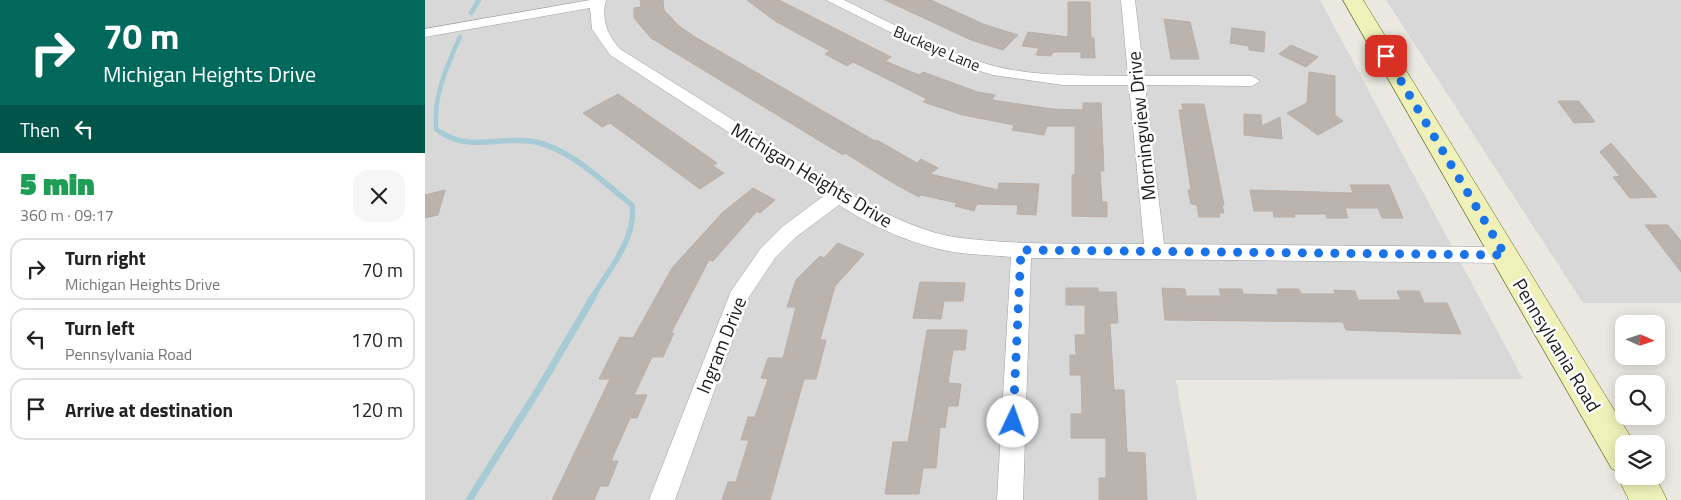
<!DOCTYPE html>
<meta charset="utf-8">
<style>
:root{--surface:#fff;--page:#f6f6f6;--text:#222;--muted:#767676;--line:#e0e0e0}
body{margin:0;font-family:"Titillium Web",sans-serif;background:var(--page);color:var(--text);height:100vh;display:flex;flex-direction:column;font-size:19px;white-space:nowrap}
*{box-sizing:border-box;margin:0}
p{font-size:16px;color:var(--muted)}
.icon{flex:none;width:28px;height:28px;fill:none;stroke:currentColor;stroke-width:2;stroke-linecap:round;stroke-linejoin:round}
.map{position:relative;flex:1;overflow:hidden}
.details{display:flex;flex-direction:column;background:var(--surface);width:425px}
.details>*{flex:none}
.top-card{background:#00695c;color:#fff;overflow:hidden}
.needle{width:32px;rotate:93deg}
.fabs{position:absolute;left:1190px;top:315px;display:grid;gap:10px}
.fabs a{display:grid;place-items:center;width:50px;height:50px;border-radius:10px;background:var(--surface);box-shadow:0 2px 12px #0003;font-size:25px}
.pin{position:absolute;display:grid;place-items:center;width:42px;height:42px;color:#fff;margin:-21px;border-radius:10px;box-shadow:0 2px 8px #0006}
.me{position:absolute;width:55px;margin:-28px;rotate:3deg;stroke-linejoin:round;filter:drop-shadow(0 0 4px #0008)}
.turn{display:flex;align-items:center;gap:18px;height:105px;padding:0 20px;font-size:22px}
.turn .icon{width:65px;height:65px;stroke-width:2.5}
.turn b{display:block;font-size:35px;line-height:42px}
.then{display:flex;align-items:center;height:48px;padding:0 20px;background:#0003;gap:10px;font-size:19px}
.round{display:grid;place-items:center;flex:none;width:52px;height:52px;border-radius:15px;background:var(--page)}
.summary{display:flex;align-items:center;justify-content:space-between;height:85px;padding:0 20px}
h1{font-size:30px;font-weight:800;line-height:38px;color:#1e9e55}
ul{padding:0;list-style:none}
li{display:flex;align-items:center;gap:15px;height:62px;margin:0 10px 8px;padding:0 10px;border:2px solid var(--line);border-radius:15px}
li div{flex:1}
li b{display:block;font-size:19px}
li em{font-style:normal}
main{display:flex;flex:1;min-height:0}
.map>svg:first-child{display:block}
.residential{fill:#d9d8d8}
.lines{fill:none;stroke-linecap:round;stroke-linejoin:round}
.stream-far2{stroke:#a6cbd4;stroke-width:4.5}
.stream-far1{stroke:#a6cbd4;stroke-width:5.5}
.stream{stroke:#a6cbd4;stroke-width:7}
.building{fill:#bbb3ae;stroke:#bbaea5}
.street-casing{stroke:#9f9f9f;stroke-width:1}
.secondary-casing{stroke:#5b6310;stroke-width:1}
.street{fill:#fff;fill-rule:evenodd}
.secondary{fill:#eff1b9;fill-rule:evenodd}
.route{stroke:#1a73e8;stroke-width:9;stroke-dasharray:0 16.2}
.labels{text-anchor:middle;stroke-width:5;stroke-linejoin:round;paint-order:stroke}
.far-street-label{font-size:16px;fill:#1b1b1b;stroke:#fff}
.street-label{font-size:19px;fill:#1b1b1b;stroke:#fff}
</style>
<main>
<section class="details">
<div class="top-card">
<div class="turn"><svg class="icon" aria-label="right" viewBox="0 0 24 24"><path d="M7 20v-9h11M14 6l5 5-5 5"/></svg><div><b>70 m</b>Michigan Heights Drive</div></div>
<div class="then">Then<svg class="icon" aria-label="left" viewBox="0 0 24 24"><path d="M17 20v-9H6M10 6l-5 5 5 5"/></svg></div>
</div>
<div class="summary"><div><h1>5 min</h1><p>360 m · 09:17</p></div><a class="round"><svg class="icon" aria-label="close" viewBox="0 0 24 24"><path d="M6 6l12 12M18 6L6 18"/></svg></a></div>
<ul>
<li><svg class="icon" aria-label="right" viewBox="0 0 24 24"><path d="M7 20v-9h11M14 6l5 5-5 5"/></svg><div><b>Turn right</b><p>Michigan Heights Drive</p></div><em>70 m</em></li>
<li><svg class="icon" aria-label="left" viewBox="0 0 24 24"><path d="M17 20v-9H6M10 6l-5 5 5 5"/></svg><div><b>Turn left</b><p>Pennsylvania Road</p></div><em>170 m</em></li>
<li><svg class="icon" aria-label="arrive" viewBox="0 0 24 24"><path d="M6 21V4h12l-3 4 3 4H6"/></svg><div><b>Arrive at destination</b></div><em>120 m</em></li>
</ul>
</section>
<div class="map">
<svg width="1256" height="500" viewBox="0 0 1256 500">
<rect width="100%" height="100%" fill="#ebe8e1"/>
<g class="residential">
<polygon points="0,0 895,0 1098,379 751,380 772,500 0,500"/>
<polygon points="961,0 1256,0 1256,303 1158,303"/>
</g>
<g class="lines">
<g class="stream-far2">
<polyline points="46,13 54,0"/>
<path d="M18 134 11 129C8 96 22 66 35 37"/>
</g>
<path class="stream-far1" d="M17 133C46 152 79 135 111 142 147 150 179 183 207 205 212 238 183 271 167 298"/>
<polyline class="stream" points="44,500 115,387 168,297"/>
</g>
<g class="building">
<polygon points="215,0 238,0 239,10 254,26 270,37 450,141 452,140 492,163 496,159 513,168 505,174 573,190 574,183 614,184 611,215 592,214 593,205 552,204 549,211 530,206 532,203 496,195 494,197 468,183 420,153 418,155 380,132 226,38 209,18 209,8 216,7"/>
<polygon points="322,0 354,0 466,57 460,61 494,75 498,72 553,92 570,95 567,100 627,109 658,110 658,103 676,103 679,171 675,171 677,202 682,202 682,217 647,216 647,175 650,175 650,126 622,126 619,135 587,130 589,125 538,115 498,102 502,99 428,62 422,66 400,54 405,51 350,21"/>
<polygon points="460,0 506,0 558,24 593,35 578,50 546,40"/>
<polygon points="643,2 665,2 666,38 669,38 670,58 656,58 656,52 628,52 626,56 611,55 614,48 597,46 603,32 643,37"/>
<polygon points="739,19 765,22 774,59 746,59"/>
<polygon points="807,28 840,32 839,52 824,50 824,46 805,43"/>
<polygon points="866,45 893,57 881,67 854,54"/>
<polygon points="884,72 910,76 910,115 918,121 893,135 862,113 882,103"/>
<polygon points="193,94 292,163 288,166 299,173 275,189 185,123 177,127 158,113"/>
<polygon points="1133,101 1154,101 1170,122 1149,123"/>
<polygon points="757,104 779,104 799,205 797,205 799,213 794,213 795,217 774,217 772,205 766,204 763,190 766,190 754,110 758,110"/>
<polygon points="819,114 836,115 837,126 855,117 857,139 819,135"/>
<polygon points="1186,143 1232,197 1205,198 1188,177 1195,176 1175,152"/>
<polygon points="925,185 964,185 978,218 957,218 953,208 920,208 923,218 902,218 901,214 869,214 870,217 849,217 848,211 829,211 825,190 928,193"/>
<polygon points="328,188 350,200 335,213 332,211 288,261 284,260 246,333 249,333 238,357 227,357 209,395 222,395 212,418 205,418 186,461 193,461 183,486 175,486 169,500 127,500 185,379 174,379 195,337 208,338 247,268 297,213"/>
<polygon points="20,190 13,215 0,218 0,195"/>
<polygon points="1220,225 1243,225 1256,241 1256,272"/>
<polygon points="413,243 439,254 410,286 395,340 401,340 391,379 379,379 345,500 297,500 303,482 311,482 324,440 316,440 323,417 330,417 343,379 336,378 343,358 358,358 371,307 362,307 371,280 395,256 399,258"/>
<polygon points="495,282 540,283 538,301 519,301 516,319 488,318"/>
<polygon points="641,288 673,288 673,292 691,292 693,323 685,323 689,390 699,390 702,452 720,453 722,500 674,500 674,478 681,478 681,438 646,438 646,414 657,414 656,375 645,375 645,355 651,355 650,335 660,335 660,305 641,305"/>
<polygon points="737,288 760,289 761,296 796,296 794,289 817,289 818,294 853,295 852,289 874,289 876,294 910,294 909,290 930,291 933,300 976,300 972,291 994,291 999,303 1022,303 1036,334 921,330 918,322 740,320"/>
<polygon points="502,330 542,330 540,350 528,350 523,383 536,384 533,406 523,406 520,428 515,427 511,468 498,468 494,494 460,494 468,442 483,442"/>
</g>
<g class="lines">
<defs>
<path id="street" d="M165 0H181C176 19 182 34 195 49L447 207C473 219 500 232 529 237 592 246 656 243 719 244L704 85H638L568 75 525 62 401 0H419C469 24 519 53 573 67 615 77 661 75 703 76L696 0H710L719 76H827L835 81 827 86 720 85 739 244 1080 247 1087 250 1090 255 1087 260 1080 263 606 258 598 500H572L586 257C567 255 547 255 528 252 488 245 448 227 414 205L371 237 350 258 322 300 250 500H224L306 291 336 248 357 227 400 195 185 55 167 29 165 8 0 37V29Z"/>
<polygon id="secondary" points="918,0 938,0 1210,444 1199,444 1199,476 1230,476 1242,500 1204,500 1192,476 1194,472 1187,469"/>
</defs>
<use href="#street" class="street-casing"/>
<use href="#secondary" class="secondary-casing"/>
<use href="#street" class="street"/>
<use href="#secondary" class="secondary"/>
</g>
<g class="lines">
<polyline class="route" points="588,422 596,250 1080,255 961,56"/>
</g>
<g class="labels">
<g class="far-street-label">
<text transform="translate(512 48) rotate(23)" y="6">Buckeye Lane</text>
</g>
<g class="street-label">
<text transform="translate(716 126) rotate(-96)" y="7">Morningview Drive</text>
<text transform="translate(387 175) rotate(31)" y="7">Michigan Heights Drive</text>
<text transform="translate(296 345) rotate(-68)" y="7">Ingram Drive</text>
<text transform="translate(1132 345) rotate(59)" y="7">Pennsylvania Road</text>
</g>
</g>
</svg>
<div class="fabs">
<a><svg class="needle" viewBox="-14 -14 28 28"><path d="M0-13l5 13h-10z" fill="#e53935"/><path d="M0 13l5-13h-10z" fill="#767676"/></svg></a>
<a><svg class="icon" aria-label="search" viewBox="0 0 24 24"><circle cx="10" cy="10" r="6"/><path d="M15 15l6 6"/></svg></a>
<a><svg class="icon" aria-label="layers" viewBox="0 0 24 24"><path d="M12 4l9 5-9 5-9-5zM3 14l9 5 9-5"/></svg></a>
</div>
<div class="pin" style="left:961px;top:56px;background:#d93025"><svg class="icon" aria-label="arrive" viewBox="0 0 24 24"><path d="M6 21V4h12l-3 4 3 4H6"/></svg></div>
<svg class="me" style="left:588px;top:422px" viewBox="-20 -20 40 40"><circle r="19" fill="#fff"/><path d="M0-13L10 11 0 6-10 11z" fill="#1a73e8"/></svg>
</div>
</main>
